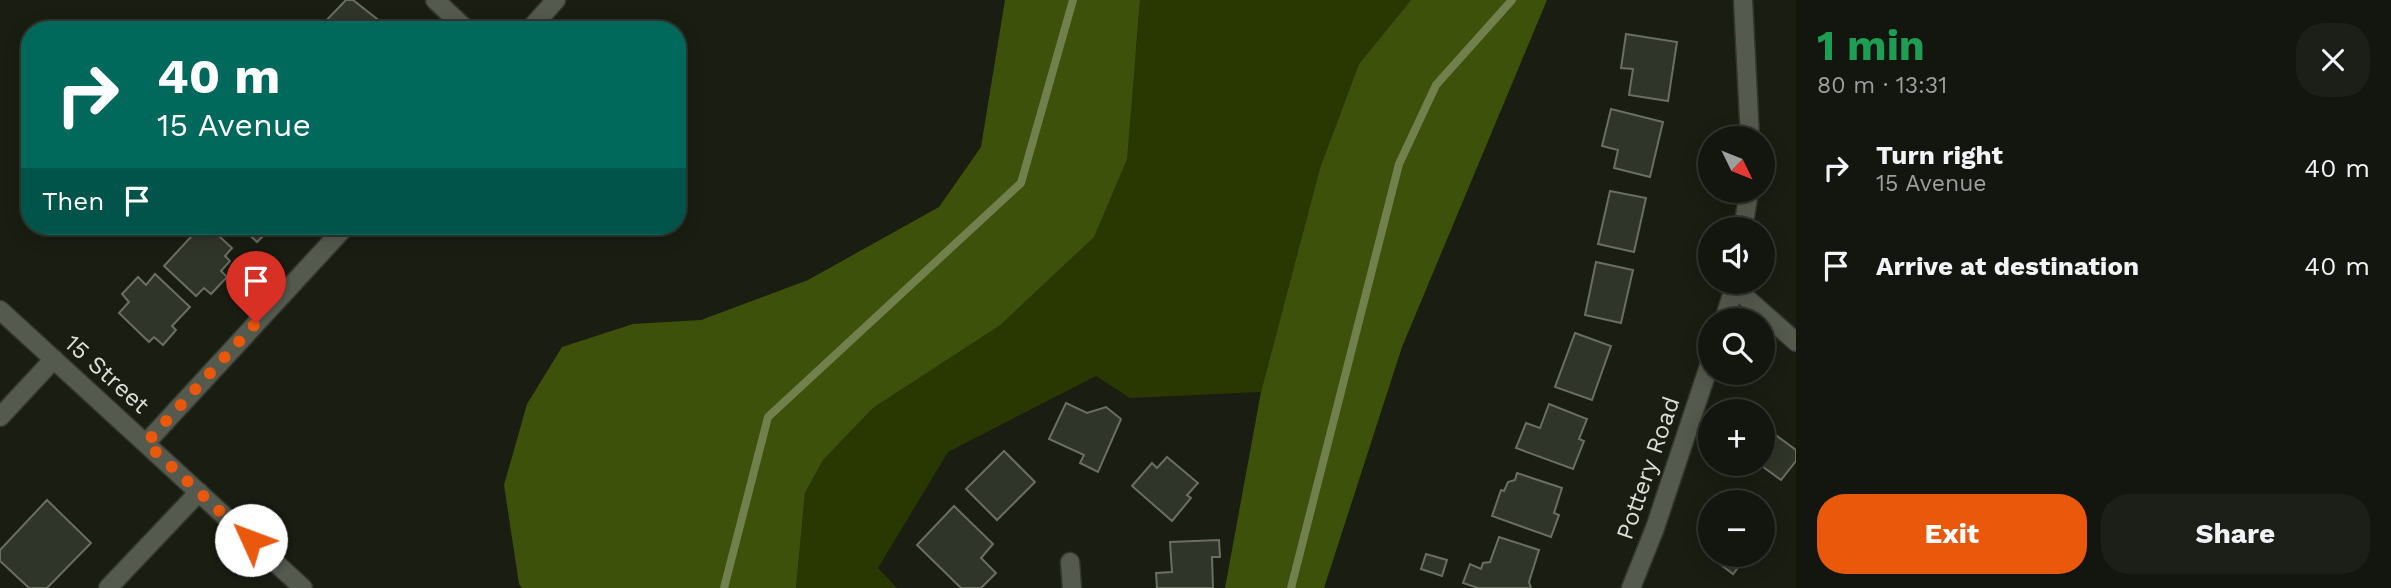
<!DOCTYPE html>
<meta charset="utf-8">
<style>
:root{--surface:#13160e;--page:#1c1f17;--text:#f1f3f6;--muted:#9d9f9e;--line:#32352e;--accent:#ea580c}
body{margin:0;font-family:"Work Sans",sans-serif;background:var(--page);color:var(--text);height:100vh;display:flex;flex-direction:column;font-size:26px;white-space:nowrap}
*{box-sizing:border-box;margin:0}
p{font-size:23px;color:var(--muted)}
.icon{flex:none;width:38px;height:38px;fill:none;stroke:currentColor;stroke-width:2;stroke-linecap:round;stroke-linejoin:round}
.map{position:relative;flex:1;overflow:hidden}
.sheet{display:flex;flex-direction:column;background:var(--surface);width:595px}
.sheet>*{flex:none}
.banner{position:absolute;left:21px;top:21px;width:665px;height:214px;border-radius:28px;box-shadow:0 4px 18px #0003,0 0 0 2px var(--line);background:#00695c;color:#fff;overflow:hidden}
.needle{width:46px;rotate:133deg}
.buttons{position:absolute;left:1698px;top:126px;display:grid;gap:14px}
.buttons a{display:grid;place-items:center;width:77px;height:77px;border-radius:50%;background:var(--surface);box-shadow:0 4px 18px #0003,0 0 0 2px var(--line);font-size:35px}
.pin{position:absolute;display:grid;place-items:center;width:60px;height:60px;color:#fff;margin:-72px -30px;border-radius:50% 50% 50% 0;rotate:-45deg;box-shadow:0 0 7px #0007}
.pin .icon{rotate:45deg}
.me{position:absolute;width:77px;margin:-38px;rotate:313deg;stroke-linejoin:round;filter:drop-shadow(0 0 5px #0008)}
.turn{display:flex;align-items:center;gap:24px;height:147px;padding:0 21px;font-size:32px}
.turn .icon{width:91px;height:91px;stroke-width:2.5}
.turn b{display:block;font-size:49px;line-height:60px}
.then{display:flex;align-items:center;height:66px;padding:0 21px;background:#0003;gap:14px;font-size:26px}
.round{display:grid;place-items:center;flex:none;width:74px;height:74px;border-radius:28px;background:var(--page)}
.summary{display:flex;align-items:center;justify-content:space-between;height:119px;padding:0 21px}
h1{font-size:42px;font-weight:700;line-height:52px;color:#1e9e55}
.primary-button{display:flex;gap:14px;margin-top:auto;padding:14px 21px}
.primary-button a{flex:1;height:80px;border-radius:28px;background:var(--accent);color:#fff;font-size:28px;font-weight:700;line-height:80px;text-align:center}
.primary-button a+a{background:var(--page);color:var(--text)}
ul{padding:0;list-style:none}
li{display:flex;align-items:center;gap:21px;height:98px;padding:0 21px}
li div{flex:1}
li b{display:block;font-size:26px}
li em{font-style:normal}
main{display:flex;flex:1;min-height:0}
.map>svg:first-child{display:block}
.green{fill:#293801}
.forest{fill:#3e510a}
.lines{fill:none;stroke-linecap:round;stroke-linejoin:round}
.stream{stroke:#71804d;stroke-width:8}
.building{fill:#303529;stroke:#696f61;stroke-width:2}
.minor-casing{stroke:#343730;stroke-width:21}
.minor{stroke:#555a4e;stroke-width:18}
.route{stroke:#ea580c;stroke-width:12;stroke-dasharray:0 21.6}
.labels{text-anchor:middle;stroke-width:5;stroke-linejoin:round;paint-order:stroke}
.street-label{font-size:24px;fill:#dcdfd7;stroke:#191d12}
</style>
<main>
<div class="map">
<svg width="1796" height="588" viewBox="0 0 1796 588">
<rect width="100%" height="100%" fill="#191d12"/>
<polygon class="green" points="1140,0 1411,0 1359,64 1320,168 1261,392 1130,398 1096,376 948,452 878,568 897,588 796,588 805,493 823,460 873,408 999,326 1136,51"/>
<g class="forest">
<polygon points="1005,0 1140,0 1127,159 1094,237 999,326 873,408 823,460 805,493 796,588 522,588 519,584 504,485 527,404 562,347 633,324 701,320 808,280 939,207 981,147"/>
<polygon points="1411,0 1547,0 1402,347 1324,588 1225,588 1261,392 1320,168 1359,64"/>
</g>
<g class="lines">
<g class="stream">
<polyline points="724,588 768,417 1021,183 1073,0"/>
<polyline points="1291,588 1399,164 1436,85 1512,0"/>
</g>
</g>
<g class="building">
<polygon points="346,0 353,0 386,26 383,30 317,30"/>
<polygon points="1626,34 1677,42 1668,101 1629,95 1633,69 1621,68"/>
<polygon points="1611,109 1663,122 1650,177 1614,168 1618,150 1602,146"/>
<polygon points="1610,191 1646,198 1634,252 1598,244"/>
<polygon points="201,226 208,226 232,248 225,256 230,261 221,271 227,277 211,294 204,288 196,296 164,266"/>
<polygon points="240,226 273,226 257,242"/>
<polygon points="1596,262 1633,270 1621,323 1585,315"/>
<polygon points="155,274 190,307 172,326 176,330 163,345 154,337 149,342 119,313 129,302 122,294 138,277 146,285"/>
<polygon points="1575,333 1611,346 1592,400 1555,387"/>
<polygon points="1066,403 1087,413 1106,407 1121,419 1098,472 1080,463 1084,455 1049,439"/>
<polygon points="1549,404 1587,419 1579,439 1584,441 1573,469 1516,448 1526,423 1540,428"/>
<polygon points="1762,425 1796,450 1796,461 1781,480 1759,464 1762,464"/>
<polygon points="1004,451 1035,482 997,520 966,489"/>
<polygon points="1167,457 1198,483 1187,495 1191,498 1172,521 1132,486 1152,463 1157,468"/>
<polygon points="1517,473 1562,488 1554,513 1559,515 1551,537 1492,516 1501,490 1504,491 1508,482 1515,480"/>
<polygon points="47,500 91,543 47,588 29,588 0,561 0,550"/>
<polygon points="954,506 993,544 981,558 996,573 981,588 961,588 917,545"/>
<polygon points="1499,537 1539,550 1529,582 1531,588 1478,588 1463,583 1470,564 1481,569 1483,563 1490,562"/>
<polygon points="1219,540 1220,557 1212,557 1213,588 1157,588 1156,573 1172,572 1170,542"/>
<polygon points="1426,554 1447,560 1442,576 1421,569"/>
<polygon points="1710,554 1710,555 1748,555 1733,574 1708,555"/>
</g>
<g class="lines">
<defs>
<g id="minor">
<polyline points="435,0 467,30"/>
<polyline points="1743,0 1750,138"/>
<polyline points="529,30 556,0"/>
<polyline points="1743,229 1749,191"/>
<polyline points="1735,288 1796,342"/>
<polyline points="0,310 303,588"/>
<polyline points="1724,320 1736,282"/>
<polyline points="0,417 54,359"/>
<polyline points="146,443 346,226"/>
<polyline points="1070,562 1072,588"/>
<polyline points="108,588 199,492"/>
<polyline points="1631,588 1655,528 1710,363"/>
</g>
</defs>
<use href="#minor" class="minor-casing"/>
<use href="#minor" class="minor"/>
</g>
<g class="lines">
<polyline class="route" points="251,540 146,443 256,323"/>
</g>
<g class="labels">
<g class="street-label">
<text transform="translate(107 374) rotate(42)" y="8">15 Street</text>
<text transform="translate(1648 468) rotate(-71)" y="8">Pottery Road</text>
</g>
</g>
</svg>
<div class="buttons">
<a><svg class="needle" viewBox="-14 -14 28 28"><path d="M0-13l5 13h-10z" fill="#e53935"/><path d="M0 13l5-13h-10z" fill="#9d9f9e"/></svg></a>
<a><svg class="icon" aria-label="sound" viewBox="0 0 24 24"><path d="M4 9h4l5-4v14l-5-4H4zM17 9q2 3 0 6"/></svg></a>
<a><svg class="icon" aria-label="search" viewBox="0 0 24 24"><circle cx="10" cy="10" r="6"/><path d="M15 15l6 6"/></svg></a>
<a>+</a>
<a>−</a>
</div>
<div class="pin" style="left:256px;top:323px;background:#d93025"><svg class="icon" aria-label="arrive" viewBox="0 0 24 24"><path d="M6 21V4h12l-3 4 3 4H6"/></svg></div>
<svg class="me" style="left:251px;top:540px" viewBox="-20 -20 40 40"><circle r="19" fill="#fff"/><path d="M0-13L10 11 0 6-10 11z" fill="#ea580c"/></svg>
<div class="banner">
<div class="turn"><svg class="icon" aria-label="right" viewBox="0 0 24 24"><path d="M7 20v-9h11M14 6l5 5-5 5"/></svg><div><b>40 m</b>15 Avenue</div></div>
<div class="then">Then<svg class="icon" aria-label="arrive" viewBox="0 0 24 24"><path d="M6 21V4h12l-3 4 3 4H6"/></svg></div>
</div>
</div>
<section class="sheet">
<div class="summary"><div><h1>1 min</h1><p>80 m · 13:31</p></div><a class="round"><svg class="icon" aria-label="close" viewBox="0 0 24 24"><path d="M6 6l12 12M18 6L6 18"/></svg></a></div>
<ul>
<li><svg class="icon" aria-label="right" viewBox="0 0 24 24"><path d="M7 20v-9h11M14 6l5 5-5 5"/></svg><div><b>Turn right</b><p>15 Avenue</p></div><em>40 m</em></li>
<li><svg class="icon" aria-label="arrive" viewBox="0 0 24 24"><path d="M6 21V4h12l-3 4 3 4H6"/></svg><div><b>Arrive at destination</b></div><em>40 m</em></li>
</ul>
<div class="primary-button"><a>Exit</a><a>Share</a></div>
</section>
</main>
